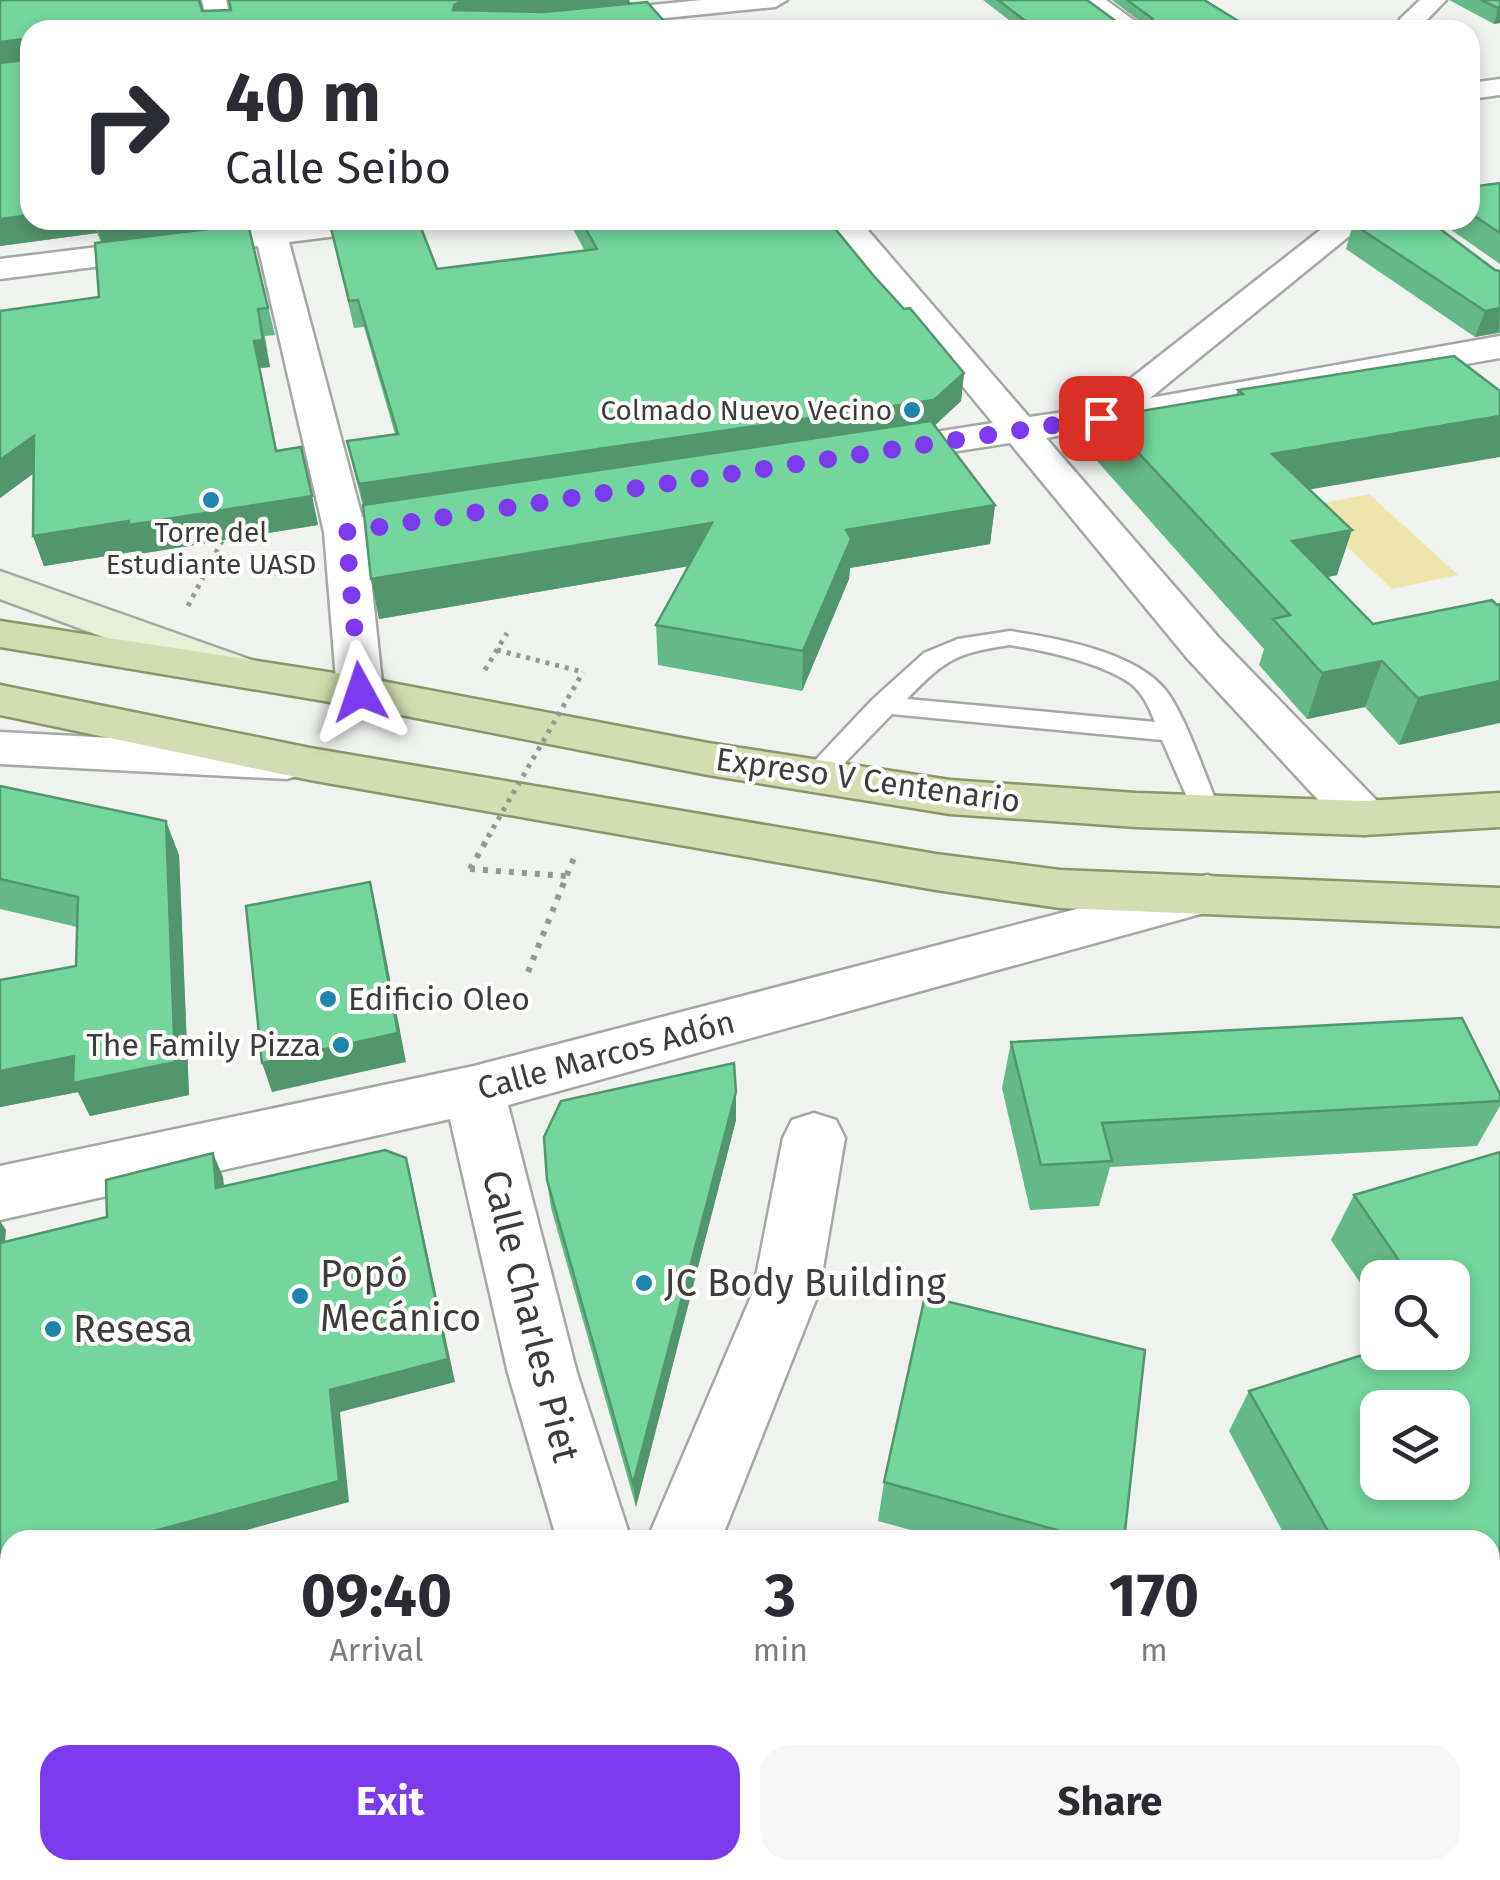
<!DOCTYPE html>
<meta charset="utf-8">
<style>
:root{--surface:#fff;--page:#f7f7f7;--text:#2b2b33;--muted:#7c7c81;--accent:#7c3aed}
body{margin:0;font-family:"Fira Sans",sans-serif;background:var(--page);color:var(--text);height:100vh;display:flex;flex-direction:column;font-size:38px;white-space:nowrap}
*{box-sizing:border-box;margin:0}
p{font-size:32px;color:var(--muted)}
.icon{flex:none;width:55px;height:55px;fill:none;stroke:currentColor;stroke-width:2;stroke-linecap:round;stroke-linejoin:round}
.map{position:relative;flex:1;overflow:hidden}
.panel{position:absolute;left:0px;top:1530px;width:1500px;height:350px;display:flex;flex-direction:column;background:var(--surface);border-radius:30px 30px 0 0;box-shadow:0 5px 15px #0003}
.panel>*{flex:none}
.guide{position:absolute;left:20px;top:20px;width:1460px;height:210px;border-radius:30px;box-shadow:0 5px 15px #0003;background:#fff;color:var(--text);overflow:hidden}
.buttons{position:absolute;left:1360px;top:1260px;display:grid;gap:20px}
.buttons a{display:grid;place-items:center;width:110px;height:110px;border-radius:20px;background:var(--surface);box-shadow:0 5px 15px #0003;font-size:50px}
.pin{position:absolute;display:grid;place-items:center;width:85px;height:85px;color:#fff;margin:-42px;border-radius:20px;box-shadow:0 5px 15px #0006}
.me{position:absolute;width:110px;margin:-55px;rotate:355deg;stroke-linejoin:round;filter:drop-shadow(0 0 8px #0008)}
.turn{display:flex;align-items:center;gap:35px;height:210px;padding:0 40px;font-size:45px}
.turn .icon{width:130px;height:130px;stroke-width:2.5}
.turn b{display:block;font-size:70px;line-height:85px}
.eta{display:flex;justify-content:space-evenly;align-items:center;height:170px;text-align:center}
.eta b{font-size:60px;font-weight:700;line-height:70px}
.cta{display:flex;gap:20px;margin-top:auto;padding:20px 40px}
.cta a{flex:1;height:115px;border-radius:30px;background:var(--accent);color:#fff;font-size:40px;font-weight:700;line-height:115px;text-align:center}
.cta a+a{background:var(--page);color:var(--text)}
.map>svg:first-child{display:block}
.green{fill:#ede5ac}
.lines{fill:none;stroke-linecap:round;stroke-linejoin:round}
.lane-casing{stroke:#a5a8a4;stroke-width:5}
.street-casing{stroke:#a5a8a4;stroke-width:5}
.secondary-casing{stroke:#a5a8a4;stroke-width:5}
.primary-casing{stroke:#8b9766;stroke-width:5}
.path-far1{stroke:#959794;stroke-width:5;stroke-dasharray:4 6;stroke-linecap:butt}
.path{stroke:#959794;stroke-width:6;stroke-dasharray:5 8;stroke-linecap:butt}
.lane{fill:#fff;fill-rule:evenodd}
.street{fill:#fff;fill-rule:evenodd}
.secondary{fill:#e9eed8;fill-rule:evenodd}
.primary{fill:#d3ddb1;fill-rule:evenodd}
.path-bridge-far1{stroke:#959794;stroke-width:5;stroke-dasharray:4 6;stroke-linecap:butt}
.path-bridge{stroke:#959794;stroke-width:6;stroke-dasharray:5 8;stroke-linecap:butt}
.wall{fill:#65b887}
.shaded-wall{fill:#52966e}
.building{fill:#75d69d;stroke:#52966e;stroke-width:2.5;fill-rule:evenodd}
.route{stroke:#7c3aed;stroke-width:18;stroke-dasharray:0 32.4}
.poi-dot{fill:#1d85ae;stroke:#fefffd;stroke-width:4}
.labels{text-anchor:middle;stroke-width:8;stroke-linejoin:round;paint-order:stroke}
.far-poi-label{font-size:28px;fill:#3c3d3c;stroke:#fefffd;text-anchor:end}
.street-label{font-size:32px;fill:#3c3d3c;stroke:#fefffd}
.poi-label{font-size:32px;fill:#3c3d3c;stroke:#fefffd;text-anchor:start}
.near-poi-label{font-size:38px;fill:#3c3d3c;stroke:#fefffd;text-anchor:start}
.near-street-label{font-size:38px;fill:#3c3d3c;stroke:#fefffd}
</style>
<div class="map">
<svg width="1500" height="1880" viewBox="0 0 1500 1880">
<rect width="100%" height="100%" fill="#eff2ee"/>
<polygon class="green" points="1369,494 1458,575 1392,589 1305,507"/>
<g class="lines">
<defs>
<path id="lane" d="M1010 631C1056 638 1138 652 1167 692 1187 719 1206 779 1221 813L1217 820H1197L1162 740 892 714 826 782H806L802 776 806 770 873 699 924 653 958 639ZM1010 645C1046 651 1099 662 1130 683 1143 693 1149 707 1155 722L907 699C945 660 955 653 1010 645Z"/>
<g id="street">
<polygon points="202,0 226,0 233,30 209,30"/>
<polygon points="702,0 787,0 775,7 546,30 459,30 471,23"/>
<polygon points="1078,0 1106,0 1147,30 1118,30"/>
<polygon points="1420,0 1446,0 1422,25 1422,30 1398,30 1400,19"/>
<polygon points="1500,79 1500,95 1470,99 1470,83"/>
<polygon points="251,220 283,220 284,224 408,220 403,227 392,229 289,242 362,517 441,506 456,509 462,518 456,527 367,541 383,692 377,702 360,707 343,702 337,692 324,532 258,246 0,279 0,259 253,228"/>
<polygon points="826,220 859,220 1029,417 1093,408 1333,220 1369,220 1150,398 1500,336 1500,358 1046,438 1219,638 1382,806 1389,818 1382,830 1364,835 1346,830 1187,658 1010,443 872,464 858,460 853,452 858,444 993,423"/>
<polygon points="0,732 287,747 304,752 312,763 304,774 287,779 0,764"/>
<polygon points="1207,875 1226,881 1234,894 1226,907 508,1105 577,1373 631,1540 557,1540 508,1373 450,1119 0,1220 0,1166 474,1066"/>
<polygon points="814,1113 836,1120 845,1138 819,1292 721,1540 647,1540 753,1292 783,1138 792,1120"/>
<polygon points="563,1870 649,1870 648,1880 562,1880"/>
</g>
<polygon id="secondary" points="0,571 260,663 267,673 260,683 244,687 228,683 0,599"/>
<g id="primary">
<polygon points="0,621 360,677 708,743 950,780 1136,793 1364,801 1500,793 1500,827 1364,835 1136,827 950,814 708,775 360,707 0,647"/>
<polygon points="0,685 310,748 936,854 1060,870 1500,888 1500,926 1060,908 936,890 310,780 0,715"/>
</g>
</defs>
<use href="#lane" class="lane-casing"/>
<use href="#street" class="street-casing"/>
<use href="#secondary" class="secondary-casing"/>
<use href="#primary" class="primary-casing"/>
<g class="path-far1">
<polyline points="188,606 222,541"/>
<polyline points="497,650 583,672"/>
<polyline points="485,670 507,633"/>
</g>
<g class="path">
<polyline points="470,869 566,876"/>
<polyline points="528,972 575,855"/>
</g>
<use href="#lane" class="lane"/>
<use href="#street" class="street"/>
<use href="#secondary" class="secondary"/>
<use href="#primary" class="primary"/>
<polyline class="path-bridge-far1" points="488,837 583,672"/>
<polyline class="path-bridge" points="470,869 490,834"/>
</g>
<g class="wall">
<polygon points="0,0 200,0 202,11 231,10 229,0 629,0 630,3 647,2 672,30 30,30 30,220 244,220 245,225 248,224 275,335 265,336 270,367 260,368 277,451 301,447 318,525 139,554 138,551 44,566 33,536 34,473 0,498 0,311 99,297 95,243 101,242 97,233 0,246"/>
<polygon points="983,0 1087,0 1117,22 1142,23 1112,0 1206,0 1253,30 1022,30"/>
<polygon points="1449,0 1500,0 1500,23 1494,24"/>
<polygon points="1500,183 1500,264 1437,220 1470,220 1470,187"/>
<polygon points="329,220 437,269 585,251 568,220 828,220 873,275 964,373 961,401 934,426 995,505 990,544 850,568 849,579 802,691 658,665 656,625 689,566 379,619 363,507 347,441 395,434 364,327 354,328"/>
<polygon points="1353,224 1500,271 1500,333 1475,337 1346,249"/>
<polygon points="1238,390 1500,391 1310,490 1337,575 1327,577 1373,624 1492,600 1399,745 1365,707 1307,719 1259,665 1264,649 1097,461 1105,417 1236,395"/>
<polygon points="0,786 179,855 189,1095 90,1116 78,1092 0,1107 0,980 76,966 77,927 0,909"/>
<polygon points="1011,1042 1500,1094 1500,1106 1477,1146 1110,1167 1099,1206 1030,1210 1002,1088"/>
<polygon points="736,1120 636,1507 551,1208 547,1180"/>
<polygon points="1500,1152 1500,1611 1490,1615 1490,1540 1287,1540 1229,1431 1249,1391 1452,1352 1452,1278 1378,1278 1378,1309 1331,1240 1354,1195"/>
<polygon points="884,1482 1124,1540 947,1540 878,1521"/>
</g>
<g class="shaded-wall">
<polygon points="463,0 629,0 630,3 471,19 453,10 454,5"/>
<polygon points="1498,8 1500,8 1500,23 1494,24"/>
<polygon points="25,39 30,62 0,65 0,42"/>
<polygon points="30,215 30,220 93,220 97,233 0,246 0,219"/>
<polygon points="95,220 244,220 245,225 102,243"/>
<polygon points="1500,308 1499,332 1475,337 1485,311"/>
<polygon points="258,309 270,367 260,368 283,480 254,341"/>
<polygon points="964,373 961,401 932,428 365,513 359,484"/>
<polygon points="1500,416 1500,457 1260,498 1272,454"/>
<polygon points="34,436 45,465 0,498 0,460"/>
<polygon points="312,496 318,525 139,554 138,551 44,566 33,536"/>
<polygon points="995,505 990,544 850,568 849,579 802,691 803,651 846,530"/>
<polygon points="712,523 713,562 379,619 371,579"/>
<polygon points="1352,530 1337,575 1278,587 1292,541"/>
<polygon points="1382,661 1365,707 1307,719 1322,673"/>
<polygon points="1500,681 1500,723 1399,745 1418,698"/>
<polygon points="166,821 179,855 189,1095 90,1116 78,1092 0,1107 0,1071 74,1056"/>
<polygon points="370,882 377,911 406,1062 272,1092 262,1063"/>
<polygon points="736,1092 736,1120 636,1507 633,1484"/>
<polygon points="213,1153 223,1177 227,1212 216,1188"/>
<polygon points="406,1158 412,1182 455,1382 340,1412 349,1502 210,1540 121,1540 330,1390"/>
<polygon points="0,1221 6,1230 3,1269 0,1264"/>
<polygon points="4,1566 10,1570 10,1589 0,1592 0,1567"/>
<polygon points="1500,1588 1500,1611 1490,1615 1490,1592"/>
</g>
<g class="building">
<polygon points="0,0 199,0 202,11 231,10 229,0 463,0 454,5 453,10 544,12 647,2 672,30 30,30 30,215 0,219 0,63 26,60 25,39 0,42"/>
<polygon points="998,0 1087,0 1117,22 1149,23 1153,19 1127,0 1204,0 1253,30 1037,30"/>
<polygon points="1481,0 1500,0 1500,8 1498,8"/>
<polygon points="1500,183 1500,233 1470,213 1470,187"/>
<polygon points="329,220 418,220 437,269 597,249 581,220 828,220 873,275 904,309 910,308 964,373 934,400 359,484 347,441 398,434 358,300 349,301"/>
<polygon points="1358,220 1428,220 1495,270 1500,271 1500,308 1485,311 1353,224"/>
<polygon points="248,224 268,308 258,309 263,340 254,341 276,451 301,447 312,496 129,525 129,521 33,536 34,436 0,460 0,311 99,297 95,243"/>
<polygon points="1454,356 1500,391 1500,416 1272,454 1352,530 1292,541 1373,624 1492,600 1497,605 1500,604 1500,681 1418,698 1382,661 1322,673 1273,619 1290,615 1105,417 1243,394 1238,390"/>
<polygon points="931,421 995,505 846,530 851,539 803,651 656,625 712,523 371,579 363,505"/>
<polygon points="0,786 166,821 175,1062 73,1083 74,1056 0,1071 0,980 76,966 78,897 0,879"/>
<polygon points="370,882 398,1033 262,1063 246,906"/>
<polygon points="1462,1018 1500,1094 1500,1101 1102,1123 1112,1161 1041,1165 1011,1042"/>
<polygon points="734,1063 736,1092 633,1484 547,1180 544,1137 561,1101"/>
<polygon points="385,1150 406,1158 448,1359 330,1390 339,1481 121,1540 10,1540 10,1570 4,1572 4,1566 0,1567 0,1243 107,1217 106,1180 213,1153 216,1188"/>
<path d="M1500 1152V1588L1490 1592V1540H1333L1249 1391 1378 1350V1352H1452V1278H1411L1354 1195ZM1378 1408H1452V1482H1378Z"/>
<polygon points="925,1296 1145,1350 1124,1540 1093,1540 884,1482"/>
<polygon points="275,1870 477,1870 496,1876 494,1880 245,1880"/>
</g>
<g class="lines">
<polyline class="route" points="360,692 346,532 1101,418"/>
</g>
<g class="poi-dot">
<circle cx="912" cy="410" r="10"/>
<circle cx="211" cy="500" r="10"/>
<circle cx="328" cy="999" r="10"/>
<circle cx="341" cy="1045" r="10"/>
<circle cx="644" cy="1283" r="10"/>
<circle cx="300" cy="1296" r="10"/>
<circle cx="53" cy="1329" r="10"/>
</g>
<g class="labels">
<g class="far-poi-label">
<text x="892" y="420">Colmado Nuevo Vecino</text>
<text x="211" y="542" text-anchor="middle">Torre del<tspan x="211" dy="32">Estudiante UASD</tspan></text>
</g>
<g class="street-label">
<text transform="translate(868 780) rotate(8)" y="11">Expreso V Centenario</text>
<text transform="translate(606 1055) rotate(-15)" y="11">Calle Marcos Adón</text>
</g>
<g class="poi-label">
<text x="348" y="1010">Edificio Oleo</text>
<text x="321" y="1056" text-anchor="end">The Family Pizza</text>
</g>
<g class="near-poi-label">
<text x="320" y="1287">Popó<tspan x="320" dy="44">Mecánico</tspan></text>
<text x="664" y="1296">JC Body Building</text>
<text x="73" y="1342">Resesa</text>
</g>
<g class="near-street-label">
<text transform="translate(531 1316) rotate(76)" y="13">Calle Charles Piet</text>
</g>
</g>
</svg>
<div class="buttons">
<a><svg class="icon" aria-label="search" viewBox="0 0 24 24"><circle cx="10" cy="10" r="6"/><path d="M15 15l6 6"/></svg></a>
<a><svg class="icon" aria-label="layers" viewBox="0 0 24 24"><path d="M12 4l9 5-9 5-9-5zM3 14l9 5 9-5"/></svg></a>
</div>
<div class="pin" style="left:1101px;top:418px;background:#d93025"><svg class="icon" aria-label="arrive" viewBox="0 0 24 24"><path d="M6 21V4h12l-3 4 3 4H6"/></svg></div>
<svg class="me" style="left:360px;top:692px" viewBox="-20 -20 40 40"><path d="M0-17L14 15 0 8-14 15z" fill="#7c3aed" stroke="#fff" stroke-width="4"/></svg>
<div class="guide">
<div class="turn"><svg class="icon" aria-label="right" viewBox="0 0 24 24"><path d="M7 20v-9h11M14 6l5 5-5 5"/></svg><div><b>40 m</b>Calle Seibo</div></div>
</div>
<section class="panel">
<div class="eta">
<div><b>09:40</b><p>Arrival</p></div>
<div><b>3</b><p>min</p></div>
<div><b>170</b><p>m</p></div>
</div>
<div class="cta"><a>Exit</a><a>Share</a></div>
</section>
</div>
